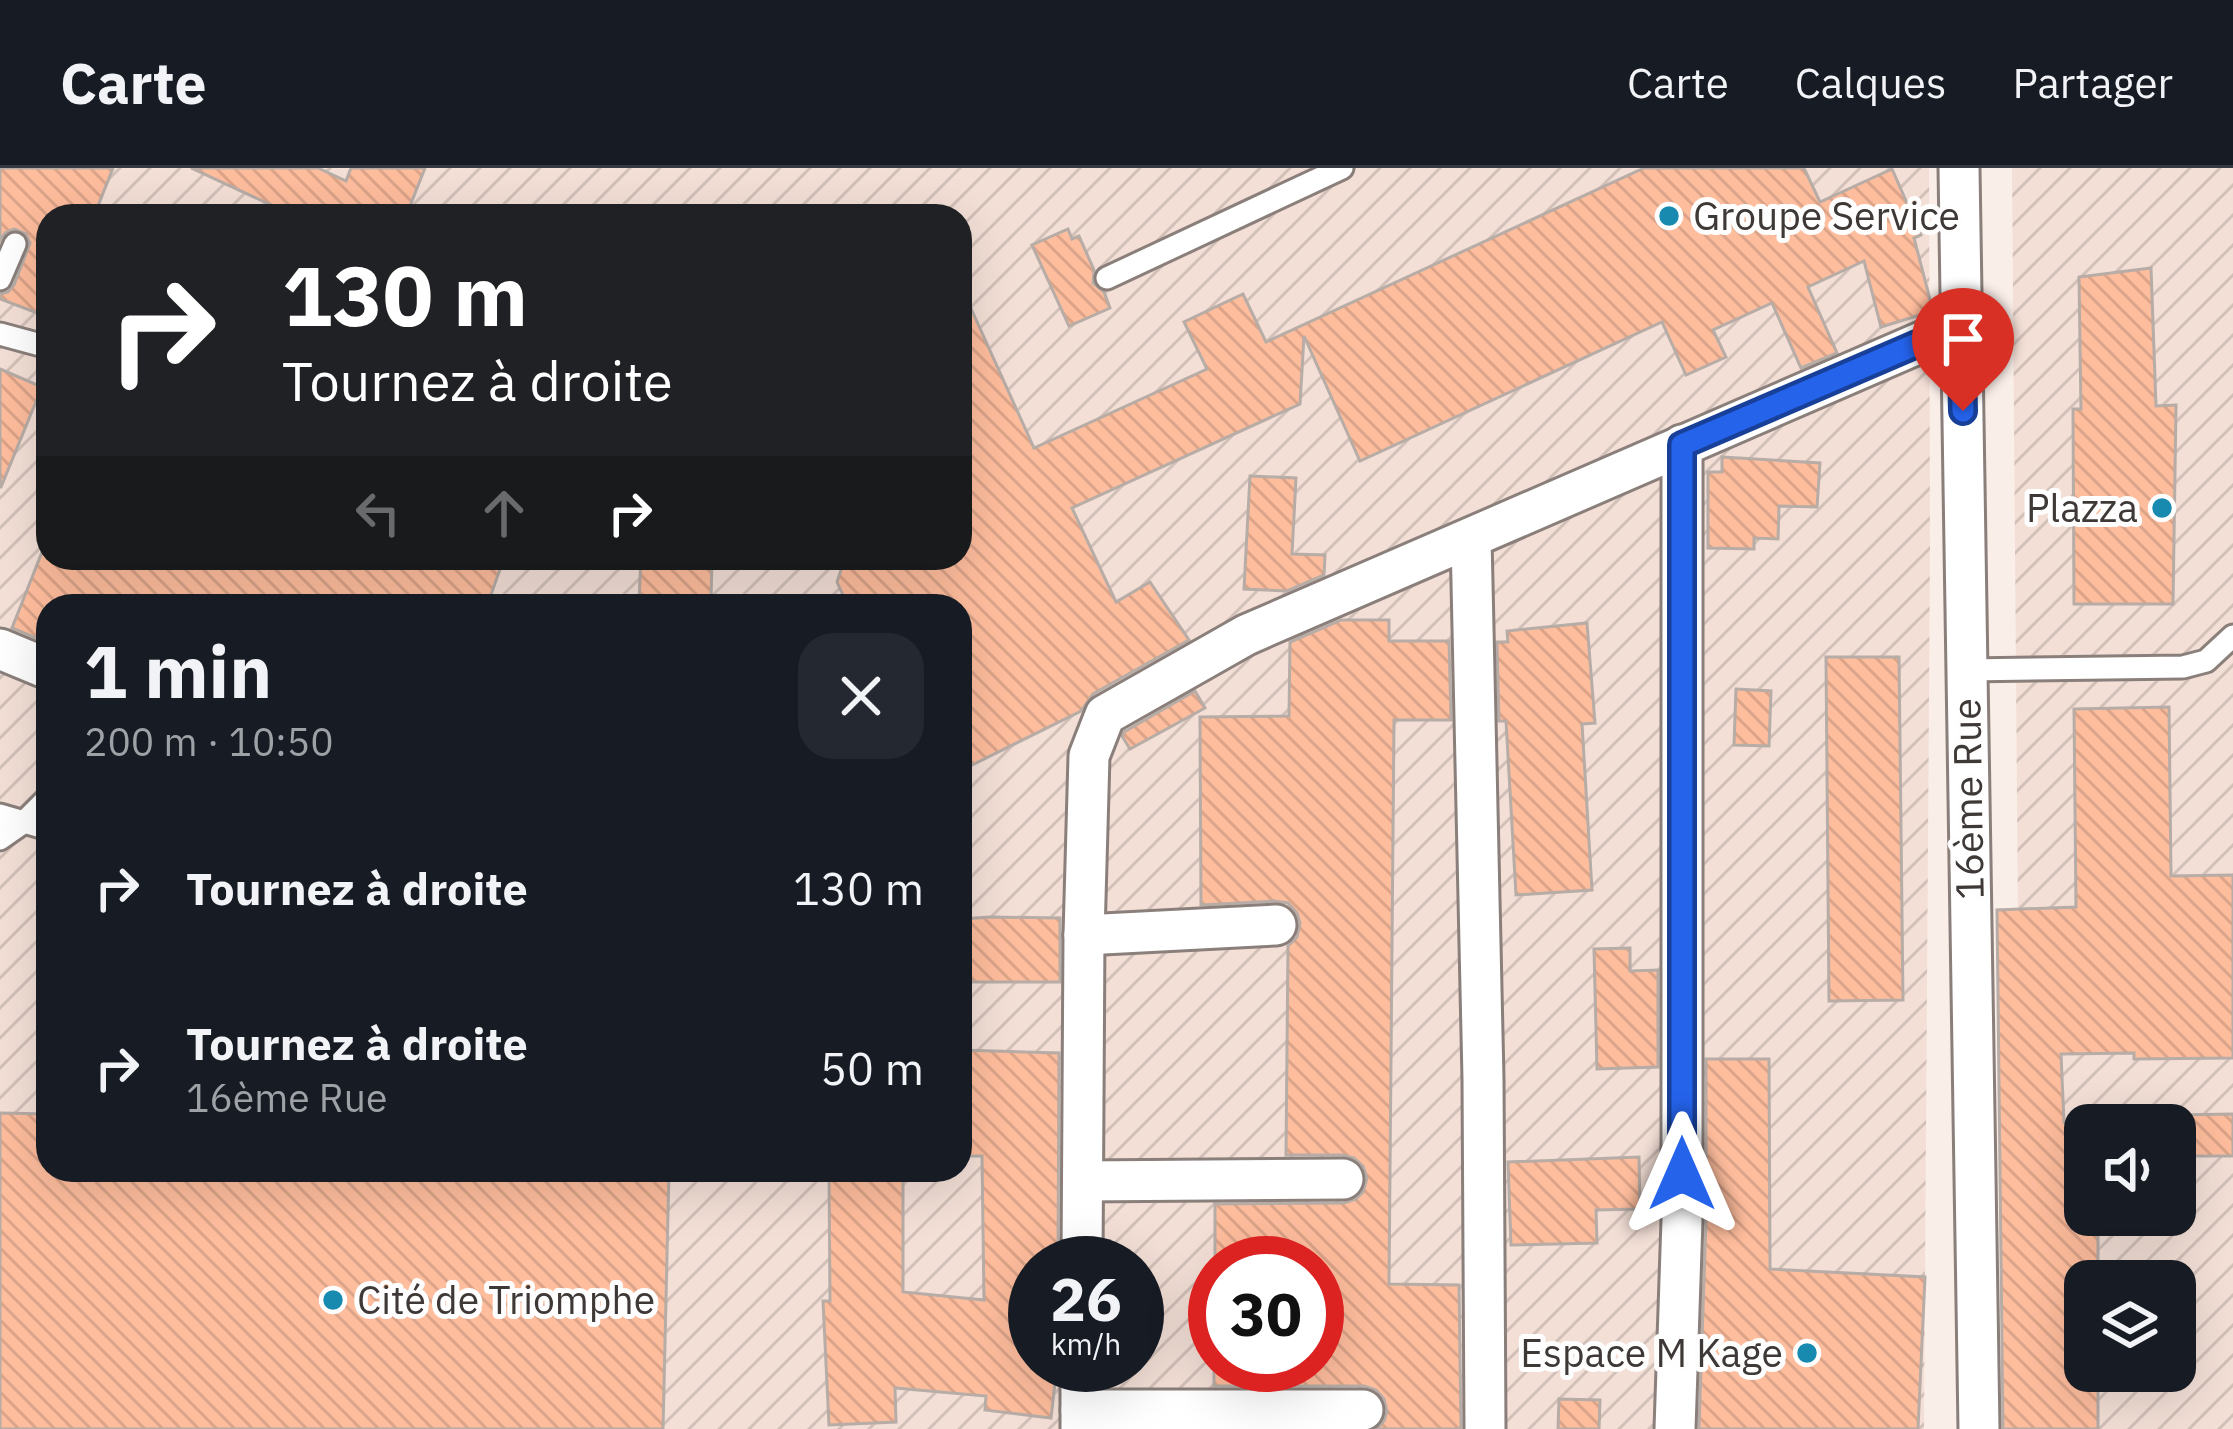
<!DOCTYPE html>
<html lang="fr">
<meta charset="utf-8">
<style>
:root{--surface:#171b24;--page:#242831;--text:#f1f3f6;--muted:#9ea1a6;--line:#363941}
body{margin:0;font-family:"IBM Plex Sans",sans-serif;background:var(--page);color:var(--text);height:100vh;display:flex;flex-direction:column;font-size:45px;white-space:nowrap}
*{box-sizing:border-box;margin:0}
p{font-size:39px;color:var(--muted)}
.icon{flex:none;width:66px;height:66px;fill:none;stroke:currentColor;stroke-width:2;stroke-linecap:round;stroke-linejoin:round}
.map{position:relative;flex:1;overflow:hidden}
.drawer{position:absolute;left:36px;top:426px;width:936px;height:588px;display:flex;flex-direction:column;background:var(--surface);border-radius:36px;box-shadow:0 12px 48px #0002}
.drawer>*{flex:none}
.guide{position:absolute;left:36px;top:36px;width:936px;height:366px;border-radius:36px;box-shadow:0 12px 48px #0002;background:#202124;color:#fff;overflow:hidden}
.buttons{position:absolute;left:2064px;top:936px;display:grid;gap:24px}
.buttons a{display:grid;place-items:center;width:132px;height:132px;border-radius:24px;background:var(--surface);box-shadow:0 12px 48px #0002;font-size:60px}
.speed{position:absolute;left:1008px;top:1068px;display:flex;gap:24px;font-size:60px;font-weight:700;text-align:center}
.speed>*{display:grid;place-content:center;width:156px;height:156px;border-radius:50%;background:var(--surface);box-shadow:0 12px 48px #0002;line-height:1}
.speed small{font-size:30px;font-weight:400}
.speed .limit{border:18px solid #d22;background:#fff;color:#111}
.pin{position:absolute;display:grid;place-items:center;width:102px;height:102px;color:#fff;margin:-123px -51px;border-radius:50% 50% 50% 0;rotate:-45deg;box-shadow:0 0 12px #0007}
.pin .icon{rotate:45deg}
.me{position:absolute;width:132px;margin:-66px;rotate:0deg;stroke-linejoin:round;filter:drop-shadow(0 0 9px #0008)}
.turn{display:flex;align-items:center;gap:42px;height:252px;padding:0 48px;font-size:54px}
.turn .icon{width:156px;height:156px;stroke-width:2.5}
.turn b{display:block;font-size:84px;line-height:102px}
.lanes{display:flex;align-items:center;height:114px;padding:0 48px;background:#0003;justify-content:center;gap:60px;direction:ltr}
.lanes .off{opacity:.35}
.round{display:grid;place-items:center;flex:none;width:126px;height:126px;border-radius:36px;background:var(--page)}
.headline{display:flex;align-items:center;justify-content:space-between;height:204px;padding:0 48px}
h1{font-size:72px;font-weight:700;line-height:90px}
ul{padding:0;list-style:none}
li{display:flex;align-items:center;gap:36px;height:180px;padding:0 48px}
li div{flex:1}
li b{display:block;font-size:45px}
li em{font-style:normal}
header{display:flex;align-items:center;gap:72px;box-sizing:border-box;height:168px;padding:0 60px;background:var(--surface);border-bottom:3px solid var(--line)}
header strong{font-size:57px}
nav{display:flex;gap:66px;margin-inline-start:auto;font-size:42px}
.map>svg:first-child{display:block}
.industrial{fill:url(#industrial-furrows);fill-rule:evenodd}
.building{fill:url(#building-back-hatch);stroke:#b7aca6;stroke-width:3}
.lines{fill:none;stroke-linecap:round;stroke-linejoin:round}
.service-casing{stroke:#8a7f7a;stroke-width:27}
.minor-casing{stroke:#8a7f7a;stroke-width:45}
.service{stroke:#fff;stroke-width:21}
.minor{stroke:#fff;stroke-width:39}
.route-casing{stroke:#184099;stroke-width:30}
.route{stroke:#2563eb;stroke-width:21}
.poi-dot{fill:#198aaf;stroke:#fefefe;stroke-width:4.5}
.labels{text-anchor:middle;stroke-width:10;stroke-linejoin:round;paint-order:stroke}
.poi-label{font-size:39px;fill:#3e3937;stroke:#fefefe;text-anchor:start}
.street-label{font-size:39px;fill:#3e3937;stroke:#fefefe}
</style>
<header>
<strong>Carte</strong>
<nav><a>Carte</a><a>Calques</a><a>Partager</a></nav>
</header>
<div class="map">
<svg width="2233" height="1261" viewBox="0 0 2233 1261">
<defs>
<pattern id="industrial-furrows" width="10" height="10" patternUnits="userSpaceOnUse" patternTransform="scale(3)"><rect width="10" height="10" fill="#f3dfd6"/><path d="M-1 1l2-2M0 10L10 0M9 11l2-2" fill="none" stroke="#d1c0b8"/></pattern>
<pattern id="building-back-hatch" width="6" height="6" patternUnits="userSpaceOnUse" patternTransform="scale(3)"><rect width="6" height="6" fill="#febd9d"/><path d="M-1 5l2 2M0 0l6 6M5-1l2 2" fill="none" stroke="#dba388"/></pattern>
</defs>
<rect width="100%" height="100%" fill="#faeee8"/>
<g class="industrial">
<path d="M0 0H1929L1930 378 1924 1261H0ZM48 48H960V390H48ZM48 438H960V1002H48ZM1035 1095H1137V1197H1035ZM1215 1095H1317V1197H1215Z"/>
<path d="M2012 0H2233V1261H2022ZM2085 957H2175V1047H2085ZM2085 1113H2175V1203H2085Z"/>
</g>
<g class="building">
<polygon points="0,0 113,0 94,48 48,48 48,149 0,131 0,126 8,124 14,117 30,75 26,66 14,61 5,65 0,73"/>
<polygon points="191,0 318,0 346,13 351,0 425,0 406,48 295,48"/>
<polygon points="1644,0 1804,0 1820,34 1892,1 1921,67 1914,70 1933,143 1881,159 1864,93 1808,119 1837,185 1801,200 1772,135 1713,162 1726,189 1686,207 1662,154 1360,293 1304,168 1300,236 1072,340 1116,434 1150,414 1189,472 1093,526 1081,543 960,603 960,438 848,438 837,414 845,390 960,390 960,116 1034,280 1207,201 1184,154 1243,126 1266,174"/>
<polygon points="1068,61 1072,71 1079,68 1094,102 1093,115 1104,124 1110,140 1069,158 1032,77"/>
<polygon points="2151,100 2156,238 2176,237 2173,436 2074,436 2073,241 2081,241 2079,109"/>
<polygon points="0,201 42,219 1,319 0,319"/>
<polygon points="1722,289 1820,295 1817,339 1779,338 1778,371 1754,370 1754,381 1708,380 1708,304 1722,304"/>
<polygon points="1250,308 1296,310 1292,386 1325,387 1324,407 1287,423 1244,421"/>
<polygon points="46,374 48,374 48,390 504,390 487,438 48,438 48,475 12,460"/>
<polygon points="641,390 712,390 711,434 639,432"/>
<polygon points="1341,452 1389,452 1389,473 1449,473 1451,552 1394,552 1389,1116 1459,1117 1461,1261 1377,1261 1384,1253 1387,1243 1384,1231 1376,1222 1364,1218 1214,1218 1214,1197 1317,1197 1317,1095 1215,1095 1215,1036 1344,1035 1356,1031 1363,1024 1367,1010 1363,998 1354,990 1343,987 1286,987 1288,778 1297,769 1300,755 1297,745 1288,735 1275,733 1201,737 1200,549 1289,548 1290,474"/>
<polygon points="1587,455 1595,555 1582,556 1592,722 1516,727 1506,553 1499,553 1497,474 1508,474 1507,463"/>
<polygon points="1826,489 1899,489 1903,832 1829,833"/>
<polygon points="1736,521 1771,523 1769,578 1734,577"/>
<polygon points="1195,523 1205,540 1130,581 1122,568 1124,564"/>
<polygon points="2169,539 2171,708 2233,707 2233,890 2134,891 2134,885 2061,886 2064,954 2085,954 2085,1047 2098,1047 2098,1113 2085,1113 2085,1203 2098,1203 2098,1261 2003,1261 1997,742 2076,739 2074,541"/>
<polygon points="991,749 1060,750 1060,814 960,814 960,751"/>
<polygon points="1630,780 1630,803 1658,802 1658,899 1597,901 1594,781"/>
<polygon points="960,882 1059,885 1058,1095 1035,1095 1035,1197 1057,1197 1051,1250 985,1242 986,1228 895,1220 896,1254 829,1257 823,1133 830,1133 829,1002 903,1002 903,1124 984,1132 982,988 960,988"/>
<polygon points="1706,891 1769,891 1770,1101 1925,1109 1918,1261 1699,1261 1706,1052"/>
<polygon points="0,945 48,946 48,1002 669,1002 663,1261 0,1261"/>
<polygon points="2233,946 2233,988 2175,988 2175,947"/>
<polygon points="1639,989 1640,1041 1596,1042 1597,1075 1511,1077 1508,994"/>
<polygon points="1559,1231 1600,1232 1599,1261 1558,1261"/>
</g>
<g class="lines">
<defs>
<g id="service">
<polyline points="1107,110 1342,0"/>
<polyline points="0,111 15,76"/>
<polyline points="0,166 48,179"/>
<polyline points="1966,502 2183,499 2206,493 2233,468"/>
<polyline points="0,647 48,661"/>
<polyline points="0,671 23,655 48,630"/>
</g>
<g id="minor">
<polyline points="1959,0 1979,1261"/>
<polyline points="1471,370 1483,911 1485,1261"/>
<polyline points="0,481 48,501"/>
<polyline points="1084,767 1276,757"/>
<polyline points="1083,1013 1343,1011"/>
<polyline points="1082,1095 1084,767 1089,588 1105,547 1246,467 1961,157"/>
<polyline points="1081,1242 1363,1242"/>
<polyline points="1081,1261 1081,1197"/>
<polyline points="1675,1261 1682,1052 1682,277"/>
</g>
</defs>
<use href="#service" class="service-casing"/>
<use href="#minor" class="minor-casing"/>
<use href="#service" class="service"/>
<use href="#minor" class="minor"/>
</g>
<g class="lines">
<defs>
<polyline id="route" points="1682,1006 1682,277 1961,157 1963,243"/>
</defs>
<use href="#route" class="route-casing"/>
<use href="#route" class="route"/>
</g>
<g class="poi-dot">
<circle cx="1669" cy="48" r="12"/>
<circle cx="2162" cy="340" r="12"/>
<circle cx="333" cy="1132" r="12"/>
<circle cx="1807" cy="1185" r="12"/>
</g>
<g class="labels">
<g class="poi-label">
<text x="1693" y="62">Groupe Service</text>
<text x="2138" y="354" text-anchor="end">Plazza</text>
<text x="357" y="1146">Cité de Triomphe</text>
<text x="1783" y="1199" text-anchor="end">Espace M Kage</text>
</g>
<g class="street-label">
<text transform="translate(1968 631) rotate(-91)" y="14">16ème Rue</text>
</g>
</g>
</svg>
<div class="buttons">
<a><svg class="icon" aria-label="sound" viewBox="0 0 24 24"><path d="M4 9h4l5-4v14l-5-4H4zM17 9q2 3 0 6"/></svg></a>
<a><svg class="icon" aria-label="layers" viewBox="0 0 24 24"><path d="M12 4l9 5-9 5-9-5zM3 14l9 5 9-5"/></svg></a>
</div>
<div class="speed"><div>26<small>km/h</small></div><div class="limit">30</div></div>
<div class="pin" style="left:1963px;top:243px;background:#d93025"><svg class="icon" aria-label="arrive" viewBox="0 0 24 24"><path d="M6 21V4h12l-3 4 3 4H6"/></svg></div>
<svg class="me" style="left:1682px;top:1006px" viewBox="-20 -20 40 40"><path d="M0-17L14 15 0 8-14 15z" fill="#2563eb" stroke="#fff" stroke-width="4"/></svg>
<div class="guide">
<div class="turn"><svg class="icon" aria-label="right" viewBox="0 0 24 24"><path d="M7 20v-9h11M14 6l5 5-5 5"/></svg><div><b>130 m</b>Tournez à droite</div></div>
<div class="lanes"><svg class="icon off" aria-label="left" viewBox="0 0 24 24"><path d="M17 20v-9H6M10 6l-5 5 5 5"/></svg><svg class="icon off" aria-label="ahead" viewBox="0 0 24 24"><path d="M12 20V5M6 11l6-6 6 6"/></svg><svg class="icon" aria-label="right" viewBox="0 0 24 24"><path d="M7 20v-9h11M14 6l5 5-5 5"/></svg></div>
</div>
<section class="drawer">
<div class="headline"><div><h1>1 min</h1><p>200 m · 10:50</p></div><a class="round"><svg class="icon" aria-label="close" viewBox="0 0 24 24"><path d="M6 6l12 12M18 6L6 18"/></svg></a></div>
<ul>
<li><svg class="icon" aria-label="right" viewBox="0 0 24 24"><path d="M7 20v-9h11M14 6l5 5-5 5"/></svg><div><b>Tournez à droite</b></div><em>130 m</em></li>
<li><svg class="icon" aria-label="right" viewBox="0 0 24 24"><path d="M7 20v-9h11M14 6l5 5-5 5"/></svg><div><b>Tournez à droite</b><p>16ème Rue</p></div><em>50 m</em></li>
</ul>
</section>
</div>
